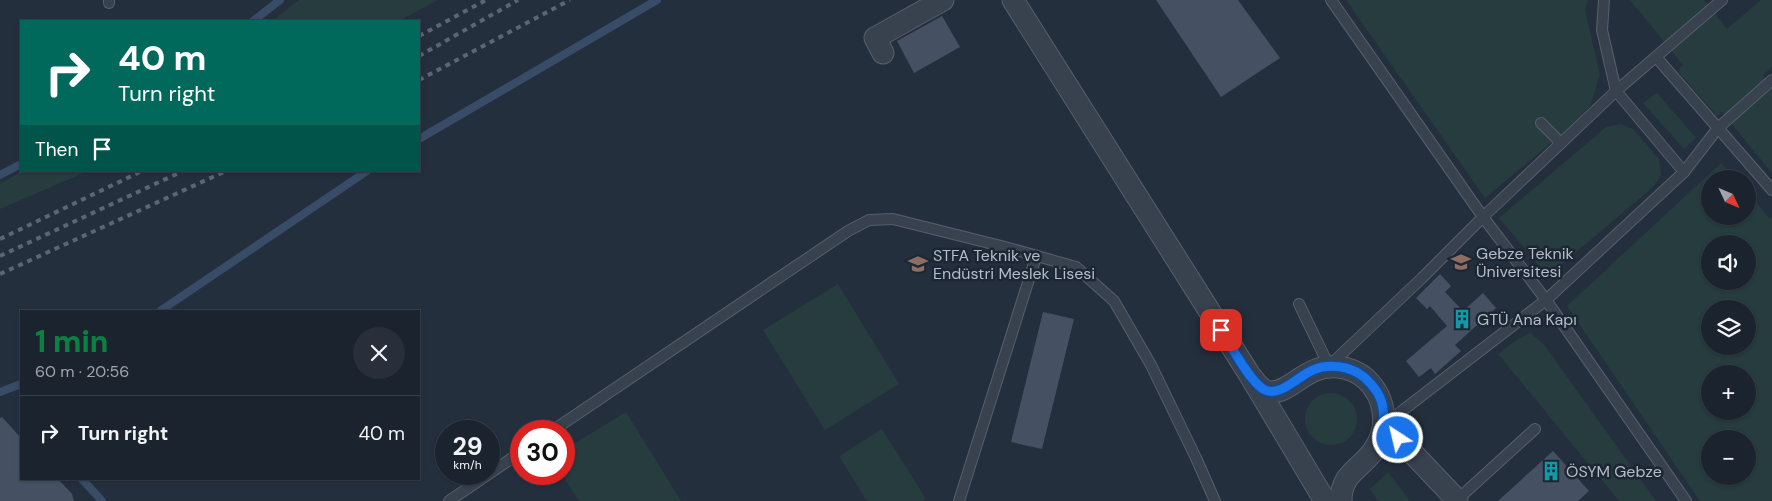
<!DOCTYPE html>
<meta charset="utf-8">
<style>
:root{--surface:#1b232e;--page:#282f3a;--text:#f1f3f6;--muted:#a0a4aa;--line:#39404a;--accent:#0b8043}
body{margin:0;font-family:"DM Sans",sans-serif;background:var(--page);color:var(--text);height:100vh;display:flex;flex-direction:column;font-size:19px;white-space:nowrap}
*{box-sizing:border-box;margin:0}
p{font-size:16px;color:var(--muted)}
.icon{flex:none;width:28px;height:28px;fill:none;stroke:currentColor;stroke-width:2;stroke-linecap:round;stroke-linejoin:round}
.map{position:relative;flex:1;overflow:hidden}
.sheet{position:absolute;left:20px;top:310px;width:400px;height:170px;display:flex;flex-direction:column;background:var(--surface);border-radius:0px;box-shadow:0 1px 4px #0004,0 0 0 1px var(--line)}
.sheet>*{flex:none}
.top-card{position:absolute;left:20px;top:20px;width:400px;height:152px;border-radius:0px;box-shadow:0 1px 4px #0004,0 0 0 1px var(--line);background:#00695c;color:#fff;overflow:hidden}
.needle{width:32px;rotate:134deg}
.controls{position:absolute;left:1701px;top:170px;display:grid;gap:10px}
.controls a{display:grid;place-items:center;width:55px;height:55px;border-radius:50%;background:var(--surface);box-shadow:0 1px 4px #0004,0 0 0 1px var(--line);font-size:25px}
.speed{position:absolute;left:435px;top:420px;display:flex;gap:10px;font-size:25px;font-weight:700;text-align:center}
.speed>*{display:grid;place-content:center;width:65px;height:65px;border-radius:50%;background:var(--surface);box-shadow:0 1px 4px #0004,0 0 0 1px var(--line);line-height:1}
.speed small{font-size:12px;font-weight:400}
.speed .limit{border:8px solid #d22;background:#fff;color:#111}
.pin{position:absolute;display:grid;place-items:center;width:42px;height:42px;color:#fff;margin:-21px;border-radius:10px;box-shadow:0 2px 8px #0006}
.me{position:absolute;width:55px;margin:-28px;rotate:325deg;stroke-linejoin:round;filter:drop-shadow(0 0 4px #0008)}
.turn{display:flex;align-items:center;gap:18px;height:105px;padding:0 15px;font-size:22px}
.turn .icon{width:65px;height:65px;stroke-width:2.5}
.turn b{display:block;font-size:35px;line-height:42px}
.then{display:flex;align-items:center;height:48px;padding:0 15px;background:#0003;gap:10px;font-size:19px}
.round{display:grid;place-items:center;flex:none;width:52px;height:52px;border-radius:26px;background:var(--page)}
.summary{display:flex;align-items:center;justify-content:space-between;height:85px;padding:0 15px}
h1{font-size:30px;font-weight:800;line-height:38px;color:var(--accent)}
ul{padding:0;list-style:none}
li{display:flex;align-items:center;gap:15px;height:75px;padding:0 15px;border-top:1px solid var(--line)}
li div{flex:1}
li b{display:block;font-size:19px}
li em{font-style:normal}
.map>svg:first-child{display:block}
.green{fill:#263c3f;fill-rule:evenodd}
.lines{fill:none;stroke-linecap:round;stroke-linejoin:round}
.stream{stroke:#394c67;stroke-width:8}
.building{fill:#455162}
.service-casing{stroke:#565f6c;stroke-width:12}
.minor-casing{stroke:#565f6c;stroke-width:23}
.service{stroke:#38414e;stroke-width:10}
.minor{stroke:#38414e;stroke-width:21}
.rail{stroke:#5a6575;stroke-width:4;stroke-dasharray:5 5;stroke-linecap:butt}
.route-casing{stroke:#114b97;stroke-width:12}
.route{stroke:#1a73e8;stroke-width:9}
.labels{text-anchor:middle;stroke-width:5;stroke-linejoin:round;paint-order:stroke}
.poi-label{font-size:16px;fill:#b4bcc9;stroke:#1d2633;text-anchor:start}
</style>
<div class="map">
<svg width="1772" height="501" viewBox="0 0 1772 501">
<rect width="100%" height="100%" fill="#242f3e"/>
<g class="green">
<polygon points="299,0 438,0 399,21 272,21"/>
<polygon points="1346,0 1588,0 1585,10 1600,75 1590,106 1569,128 1485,198"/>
<polygon points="1630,0 1704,0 1727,29 1761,0 1772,0 1772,67 1763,75 1772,88 1772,173 1722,112 1717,116 1678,71 1683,65"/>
<polygon points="1657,93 1696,138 1684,149 1643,103"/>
<polygon points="1621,124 1633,129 1659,159 1661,175 1653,187 1548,276 1499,218 1606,127"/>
<path d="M1721 163 1735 179H1710V216H1748V193L1770 219 1772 217V501H1700L1567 306ZM1710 244H1748V281H1710ZM1710 309H1748V346H1710ZM1710 374H1748V411H1710ZM1710 439H1748V476H1710Z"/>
<polygon points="24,171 88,171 0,209 0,183"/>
<polygon points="838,284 899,384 825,430 763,330"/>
<polygon points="1531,333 1545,346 1656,501 1619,501 1498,354 1518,339"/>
<circle cx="1331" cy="419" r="26"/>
<polygon points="626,412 681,501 579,501 562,474 564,474 564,450"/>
<polygon points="882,429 926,499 922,501 867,501 839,456"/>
<polygon points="1388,472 1410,501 1378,501 1370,489"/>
</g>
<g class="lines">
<g class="stream">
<polyline points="253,21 280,0"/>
<polyline points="419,139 657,0"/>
<polyline points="0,175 21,164"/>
<polyline points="160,311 367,171"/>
<polyline points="0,392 21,384"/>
<polyline points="82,479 102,501"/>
</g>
</g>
<g class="building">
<polygon points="1156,0 1238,0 1280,58 1221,97"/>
<polygon points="942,16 960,47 914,73 897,41"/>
<polygon points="1440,274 1451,286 1445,292 1463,311 1483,293 1496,308 1455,345 1461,351 1435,374 1431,368 1419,377 1406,361 1447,326 1430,306 1427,309 1416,298"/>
<polygon points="1043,312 1074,319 1042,449 1011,442"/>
<polygon points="2,417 21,438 21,479 58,479 72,494 74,501 0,501 0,418"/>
<polygon points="1553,451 1589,491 1578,501 1498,501"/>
</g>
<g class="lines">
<defs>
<g id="service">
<polyline points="1331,0 1483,217 1546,300 1686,501"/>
<polyline points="1604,0 1602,30 1616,91 1684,172"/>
<polyline points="109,3 109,0"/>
<polyline points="1656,57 1772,190"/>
<polyline points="1541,123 1561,143"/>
<polyline points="1299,304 1329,366 1422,278 1483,217 1616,91 1722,0"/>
<polyline points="1385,424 1546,300 1684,172 1718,128 1772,80"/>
<polyline points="552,431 848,231 869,220 893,219 1005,247 1076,267 1114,301 1151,365 1196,458 1215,501"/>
<polyline points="1457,500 1535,429"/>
<polyline points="449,501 521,452"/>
<polyline points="959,501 1036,257"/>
</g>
<g id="minor">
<polyline points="1013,0 1251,377 1325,501"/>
<polyline points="883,53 875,38 943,0"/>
<path d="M1253 379C1257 384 1263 392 1271 392 1293 392 1305 364 1338 367 1348 368 1358 372 1366 379 1386 398 1390 428 1373 451 1360 470 1341 473 1341 501"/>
<polyline points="1385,424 1457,500"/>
</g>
</defs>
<use href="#service" class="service-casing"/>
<use href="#minor" class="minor-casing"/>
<use href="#service" class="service"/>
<use href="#minor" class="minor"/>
<g class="rail">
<polyline points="419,36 486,0"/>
<polyline points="419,56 518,0"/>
<polyline points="419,80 570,0"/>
<polyline points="0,239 142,171"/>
<polyline points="0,256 183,171"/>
<polyline points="0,274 226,171"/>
</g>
</g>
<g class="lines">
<defs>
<path id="route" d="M1221 330C1231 345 1248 379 1263 389 1279 399 1298 376 1313 370 1329 363 1350 366 1364 377 1373 385 1382 397 1383 409 1384 413 1383 420 1385 424 1387 429 1394 434 1398 438"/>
</defs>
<use href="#route" class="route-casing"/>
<use href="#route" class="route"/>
</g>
<defs>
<symbol id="university-bare" viewBox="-9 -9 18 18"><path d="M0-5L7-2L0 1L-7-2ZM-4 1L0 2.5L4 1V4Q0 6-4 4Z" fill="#8d6e63" stroke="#1d2633" stroke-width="2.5" paint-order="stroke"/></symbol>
<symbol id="school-bare" viewBox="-9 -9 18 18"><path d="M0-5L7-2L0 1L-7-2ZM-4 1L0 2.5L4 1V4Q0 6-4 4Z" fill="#8d6e63" stroke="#1d2633" stroke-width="2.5" paint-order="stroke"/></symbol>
<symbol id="building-bare" viewBox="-9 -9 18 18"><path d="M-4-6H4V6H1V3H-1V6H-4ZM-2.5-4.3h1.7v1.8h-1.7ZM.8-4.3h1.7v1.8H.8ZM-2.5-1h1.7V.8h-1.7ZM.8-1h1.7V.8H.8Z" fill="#0f9aa8" stroke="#1d2633" stroke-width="2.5" paint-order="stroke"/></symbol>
</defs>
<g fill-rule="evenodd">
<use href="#university-bare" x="1447" y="248" width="28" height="28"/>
<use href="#school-bare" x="904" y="250" width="28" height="28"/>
<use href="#building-bare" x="1448" y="305" width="28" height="28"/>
<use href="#building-bare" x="1537" y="457" width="28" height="28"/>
</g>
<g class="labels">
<g class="poi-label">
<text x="1476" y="259">Gebze Teknik<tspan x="1476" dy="18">Üniversitesi</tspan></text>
<text x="933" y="261">STFA Teknik ve<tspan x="933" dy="18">Endüstri Meslek Lisesi</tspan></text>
<text x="1477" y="325">GTÜ Ana Kapı</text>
<text x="1566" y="477">ÖSYM Gebze</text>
</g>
</g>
</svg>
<div class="controls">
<a><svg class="needle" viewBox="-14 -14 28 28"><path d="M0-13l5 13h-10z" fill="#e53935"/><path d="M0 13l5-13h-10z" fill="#a0a4aa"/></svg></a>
<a><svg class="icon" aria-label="sound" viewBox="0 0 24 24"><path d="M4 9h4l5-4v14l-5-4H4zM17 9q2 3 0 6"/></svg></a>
<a><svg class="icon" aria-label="layers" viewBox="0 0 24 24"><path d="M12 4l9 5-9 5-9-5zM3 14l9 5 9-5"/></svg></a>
<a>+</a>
<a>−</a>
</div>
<div class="speed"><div>29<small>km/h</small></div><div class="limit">30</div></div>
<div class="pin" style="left:1221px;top:330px;background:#d93025"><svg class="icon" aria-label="arrive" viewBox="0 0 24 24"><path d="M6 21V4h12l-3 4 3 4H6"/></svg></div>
<svg class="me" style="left:1398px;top:438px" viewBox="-20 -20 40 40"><circle r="17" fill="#1a73e8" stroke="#fff" stroke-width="3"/><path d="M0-11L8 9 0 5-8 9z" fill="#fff"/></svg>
<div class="top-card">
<div class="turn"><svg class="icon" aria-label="right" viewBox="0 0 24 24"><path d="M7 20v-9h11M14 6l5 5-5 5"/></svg><div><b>40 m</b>Turn right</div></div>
<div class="then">Then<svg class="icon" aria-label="arrive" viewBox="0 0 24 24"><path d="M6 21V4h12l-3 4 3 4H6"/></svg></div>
</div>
<section class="sheet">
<div class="summary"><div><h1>1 min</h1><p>60 m · 20:56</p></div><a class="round"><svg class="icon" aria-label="close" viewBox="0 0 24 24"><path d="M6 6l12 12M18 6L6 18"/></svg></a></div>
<ul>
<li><svg class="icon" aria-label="right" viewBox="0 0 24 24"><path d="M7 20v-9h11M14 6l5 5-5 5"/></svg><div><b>Turn right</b></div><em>40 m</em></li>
</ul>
</section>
</div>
